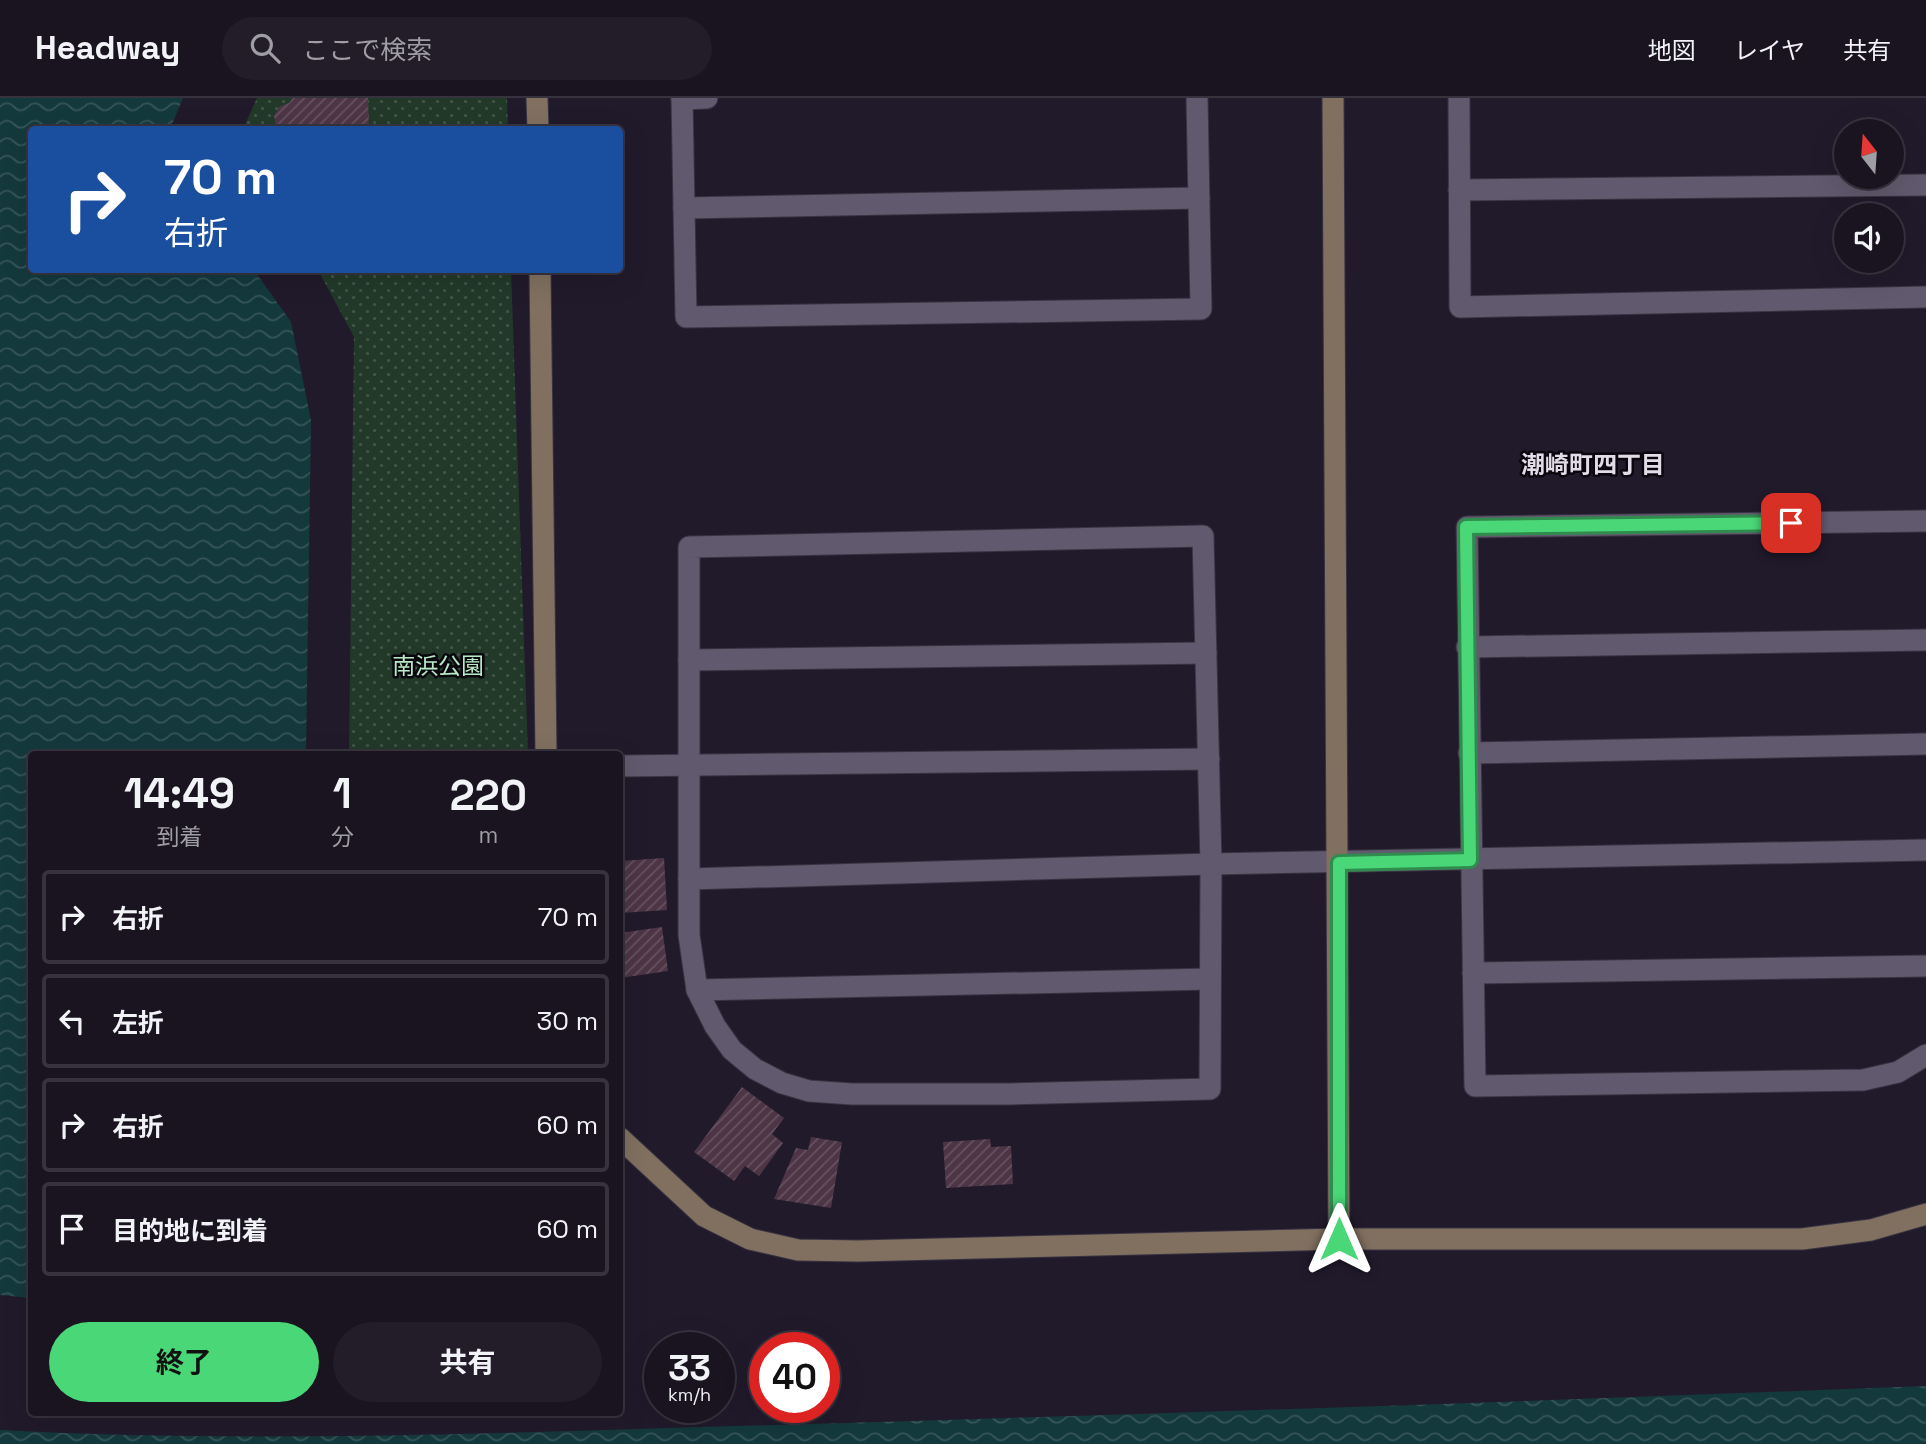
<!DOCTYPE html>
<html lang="ja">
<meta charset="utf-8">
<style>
:root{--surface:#191420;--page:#221d29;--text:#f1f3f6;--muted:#9f9ea5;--line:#37333e;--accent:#4ad778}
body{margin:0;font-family:"Space Grotesk","Noto Sans JP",sans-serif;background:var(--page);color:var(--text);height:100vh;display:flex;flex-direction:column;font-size:26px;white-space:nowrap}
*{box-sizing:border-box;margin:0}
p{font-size:23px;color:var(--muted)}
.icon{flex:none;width:38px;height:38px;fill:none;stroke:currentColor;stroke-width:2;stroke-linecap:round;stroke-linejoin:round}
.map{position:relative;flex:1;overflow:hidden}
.drawer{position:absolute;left:28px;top:653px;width:595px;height:665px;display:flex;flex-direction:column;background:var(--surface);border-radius:7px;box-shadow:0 7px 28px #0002,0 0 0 2px var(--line)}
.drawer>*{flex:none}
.top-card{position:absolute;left:28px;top:28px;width:595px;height:147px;border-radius:7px;box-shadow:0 7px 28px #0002,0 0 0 2px var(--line);background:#1a4fa0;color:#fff;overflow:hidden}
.needle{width:46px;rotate:343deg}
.fabs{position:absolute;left:1834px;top:21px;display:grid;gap:14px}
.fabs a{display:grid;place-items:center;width:70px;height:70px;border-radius:50%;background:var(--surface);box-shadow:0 7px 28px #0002,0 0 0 2px var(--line);font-size:35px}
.speed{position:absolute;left:644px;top:1234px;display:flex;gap:14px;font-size:35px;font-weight:700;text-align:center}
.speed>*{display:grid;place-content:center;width:91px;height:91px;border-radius:50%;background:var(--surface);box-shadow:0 7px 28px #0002,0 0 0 2px var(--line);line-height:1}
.speed small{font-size:18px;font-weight:400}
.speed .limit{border:10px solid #d22;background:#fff;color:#111}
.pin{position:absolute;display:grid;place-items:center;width:60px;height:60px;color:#fff;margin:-30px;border-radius:14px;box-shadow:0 4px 10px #0006}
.me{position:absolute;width:77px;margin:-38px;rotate:0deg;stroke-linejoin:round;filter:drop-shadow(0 0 5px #0008)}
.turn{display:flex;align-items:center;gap:24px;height:147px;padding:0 21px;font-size:32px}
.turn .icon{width:91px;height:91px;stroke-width:2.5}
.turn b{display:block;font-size:49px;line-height:60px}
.eta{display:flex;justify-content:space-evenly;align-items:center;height:119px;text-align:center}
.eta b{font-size:42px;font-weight:700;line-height:49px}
.primary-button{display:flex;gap:14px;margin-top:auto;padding:14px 21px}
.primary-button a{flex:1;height:80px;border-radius:42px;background:var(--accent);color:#111;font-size:28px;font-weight:700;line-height:80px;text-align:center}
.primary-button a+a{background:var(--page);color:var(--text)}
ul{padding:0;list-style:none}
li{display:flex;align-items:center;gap:21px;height:94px;margin:0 14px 10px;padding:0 7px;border:4px solid var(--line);border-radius:7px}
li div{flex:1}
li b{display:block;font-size:26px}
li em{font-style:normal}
header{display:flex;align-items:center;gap:42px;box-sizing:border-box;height:98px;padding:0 35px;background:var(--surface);border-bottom:2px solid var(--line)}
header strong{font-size:33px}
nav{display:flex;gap:38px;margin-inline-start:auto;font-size:24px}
.search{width:490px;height:63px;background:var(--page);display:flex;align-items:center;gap:18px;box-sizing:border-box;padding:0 24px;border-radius:38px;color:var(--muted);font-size:26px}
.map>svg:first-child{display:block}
.grass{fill:url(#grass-dots)}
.water{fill:url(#water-waves)}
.building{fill:url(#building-hatch)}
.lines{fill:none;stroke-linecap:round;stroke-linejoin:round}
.street-casing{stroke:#393442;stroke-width:23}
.secondary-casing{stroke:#393442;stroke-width:23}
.street{stroke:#61596d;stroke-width:21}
.secondary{stroke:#817060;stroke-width:21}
.route-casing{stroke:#308c4e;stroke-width:18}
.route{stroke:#4ad778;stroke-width:12}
.labels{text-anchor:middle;stroke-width:5;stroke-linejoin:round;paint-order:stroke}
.park-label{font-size:23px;fill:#b7e9c5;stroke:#09060d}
.neighbourhood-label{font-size:24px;font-weight:bold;fill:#e1dce8;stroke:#09060d}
</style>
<header>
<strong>Headway</strong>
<div class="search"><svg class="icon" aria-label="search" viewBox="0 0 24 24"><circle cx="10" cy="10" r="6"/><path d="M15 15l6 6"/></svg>ここで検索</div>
<nav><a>地図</a><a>レイヤ</a><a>共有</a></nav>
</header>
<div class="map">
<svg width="1926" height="1346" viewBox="0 0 1926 1346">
<defs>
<pattern id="grass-dots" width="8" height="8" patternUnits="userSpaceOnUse" patternTransform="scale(1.75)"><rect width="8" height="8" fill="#223929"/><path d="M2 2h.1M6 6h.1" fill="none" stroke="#425548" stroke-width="1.8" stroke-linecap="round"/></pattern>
<pattern id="water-waves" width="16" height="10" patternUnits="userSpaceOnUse" patternTransform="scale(1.75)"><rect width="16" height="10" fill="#14393d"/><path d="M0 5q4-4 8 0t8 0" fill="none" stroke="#365559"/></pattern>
<pattern id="building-hatch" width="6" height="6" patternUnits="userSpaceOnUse" patternTransform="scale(1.75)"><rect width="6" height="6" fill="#4d3545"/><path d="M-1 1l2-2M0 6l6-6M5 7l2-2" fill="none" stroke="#665260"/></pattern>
</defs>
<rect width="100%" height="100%" fill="#211a2b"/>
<g class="grass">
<polygon points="257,0 507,0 508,31 243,31"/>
<polygon points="318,172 511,172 528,656 349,656 354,239"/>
</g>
<g class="water">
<polygon points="0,0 183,0 170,31 32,32 32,172 254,172 291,224 311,322 306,656 32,656 31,1200 0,1197"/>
<path d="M1926 1288V1346H0V1332C258 1346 517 1334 774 1327 1158 1316 1542 1303 1926 1288Z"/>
</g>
<g class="building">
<polygon points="293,0 368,0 369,32 277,32 274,18 279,9 289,5"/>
<polygon points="664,760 667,812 620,815 620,763"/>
<polygon points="662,829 668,873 620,880 620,835"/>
<polygon points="742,989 784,1020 772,1036 783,1045 759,1078 745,1068 734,1083 694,1054"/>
<polygon points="811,1039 842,1044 831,1110 774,1101 796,1050 808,1052"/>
<polygon points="990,1041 991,1049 1011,1048 1013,1086 946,1090 943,1044"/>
</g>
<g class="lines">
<defs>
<g id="street">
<polyline points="682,0 686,219 1201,211 1197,0"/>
<polyline points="1459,0 1460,209 1926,199"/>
<polyline points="682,1 707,0"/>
<polyline points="1459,92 1926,87"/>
<polyline points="684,110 1199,100"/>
<polyline points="1926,423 1467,429 1475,988 1863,982 1898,974 1926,957"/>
<polygon points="1203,438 1211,766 1210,991 1009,996 852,996 809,993 782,985 755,971 732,952 715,928 697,892 689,837 689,449"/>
<polyline points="1467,549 1926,542"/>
<polyline points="689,562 1206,555"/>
<polyline points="1469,655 1926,646"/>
<polyline points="620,668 1209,661"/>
<polyline points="689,781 1211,766 1926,752"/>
<polyline points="1473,875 1926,868"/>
<polyline points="697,892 1210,881"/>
</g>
<g id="secondary">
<polyline points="537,0 538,32"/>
<polyline points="1333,0 1339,1141"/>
<polyline points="540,172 546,656"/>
<polyline points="620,1040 704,1118 750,1141 798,1152 858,1153 1339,1141 1802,1141 1871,1132 1926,1116"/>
</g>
</defs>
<use href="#street" class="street-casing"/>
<use href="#secondary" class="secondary-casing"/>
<use href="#street" class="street"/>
<use href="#secondary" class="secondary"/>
</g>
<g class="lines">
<defs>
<polyline id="route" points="1339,1141 1339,765 1470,762 1466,429 1791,425"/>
</defs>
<use href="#route" class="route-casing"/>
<use href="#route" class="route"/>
</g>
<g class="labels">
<g class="park-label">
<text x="438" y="576">南浜公園</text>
</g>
<g class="neighbourhood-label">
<text x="1593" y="375">潮崎町四丁目</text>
</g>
</g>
</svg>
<div class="fabs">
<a><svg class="needle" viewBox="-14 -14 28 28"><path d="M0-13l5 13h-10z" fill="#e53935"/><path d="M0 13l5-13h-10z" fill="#9f9ea5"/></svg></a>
<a><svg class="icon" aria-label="sound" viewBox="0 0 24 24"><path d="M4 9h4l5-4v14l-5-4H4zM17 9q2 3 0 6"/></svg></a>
</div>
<div class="speed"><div>33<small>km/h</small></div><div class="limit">40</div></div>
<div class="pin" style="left:1791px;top:425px;background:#d93025"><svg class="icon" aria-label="arrive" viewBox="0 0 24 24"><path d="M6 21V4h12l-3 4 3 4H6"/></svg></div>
<svg class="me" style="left:1339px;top:1141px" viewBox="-20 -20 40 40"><path d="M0-17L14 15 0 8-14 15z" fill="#4ad778" stroke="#fff" stroke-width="4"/></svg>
<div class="top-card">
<div class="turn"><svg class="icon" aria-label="right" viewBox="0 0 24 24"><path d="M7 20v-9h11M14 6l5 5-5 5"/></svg><div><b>70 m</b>右折</div></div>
</div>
<section class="drawer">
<div class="eta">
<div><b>14:49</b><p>到着</p></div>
<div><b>1</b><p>分</p></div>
<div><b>220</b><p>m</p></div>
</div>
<ul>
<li><svg class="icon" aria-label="right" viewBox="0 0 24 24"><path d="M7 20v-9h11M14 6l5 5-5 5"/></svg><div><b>右折</b></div><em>70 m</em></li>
<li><svg class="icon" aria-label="left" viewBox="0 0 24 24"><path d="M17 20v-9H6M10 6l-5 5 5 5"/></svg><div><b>左折</b></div><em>30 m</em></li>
<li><svg class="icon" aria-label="right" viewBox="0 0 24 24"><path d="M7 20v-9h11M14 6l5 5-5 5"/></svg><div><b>右折</b></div><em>60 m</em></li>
<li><svg class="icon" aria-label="arrive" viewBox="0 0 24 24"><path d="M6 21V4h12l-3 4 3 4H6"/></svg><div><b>目的地に到着</b></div><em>60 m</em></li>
</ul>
<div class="primary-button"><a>終了</a><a>共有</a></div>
</section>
</div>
